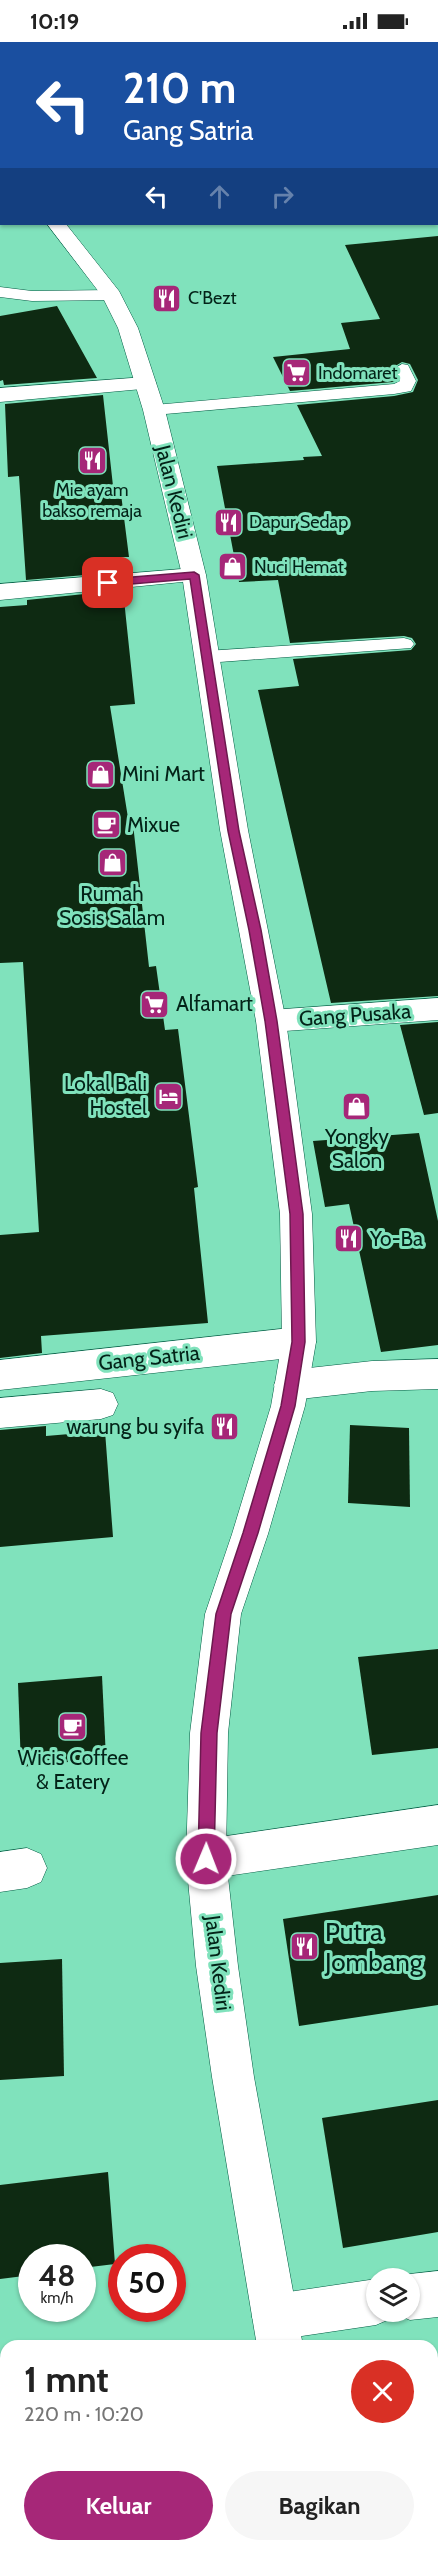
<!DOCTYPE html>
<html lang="id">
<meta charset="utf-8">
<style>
:root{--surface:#fff;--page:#f6f6f6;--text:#222;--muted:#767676;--accent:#a62778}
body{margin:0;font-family:Cabin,sans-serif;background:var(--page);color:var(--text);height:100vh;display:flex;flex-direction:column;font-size:22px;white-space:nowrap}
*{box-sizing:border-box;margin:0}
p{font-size:20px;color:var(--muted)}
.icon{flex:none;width:33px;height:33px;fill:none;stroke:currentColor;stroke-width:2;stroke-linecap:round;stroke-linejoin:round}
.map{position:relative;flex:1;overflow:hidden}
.panel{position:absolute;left:0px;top:2298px;width:438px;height:212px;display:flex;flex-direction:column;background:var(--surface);border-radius:18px 18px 0 0;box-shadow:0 2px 4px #0004}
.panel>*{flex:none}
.hud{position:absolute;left:0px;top:0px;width:438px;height:183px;box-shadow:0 2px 4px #0004;background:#1a4fa0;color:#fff;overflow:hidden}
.fabs{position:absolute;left:366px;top:2226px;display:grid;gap:12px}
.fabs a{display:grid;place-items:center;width:54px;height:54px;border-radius:50%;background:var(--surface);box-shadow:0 2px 4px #0004;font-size:30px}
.speed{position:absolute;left:18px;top:2202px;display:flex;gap:12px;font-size:30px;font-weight:700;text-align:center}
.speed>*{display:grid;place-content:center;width:78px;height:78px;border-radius:50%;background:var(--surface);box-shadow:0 2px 4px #0004;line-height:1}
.speed small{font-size:15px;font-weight:400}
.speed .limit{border:9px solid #d22;background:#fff;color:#111}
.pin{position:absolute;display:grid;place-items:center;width:51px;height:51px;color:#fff;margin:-26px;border-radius:12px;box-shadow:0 3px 9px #0006}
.me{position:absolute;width:66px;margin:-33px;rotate:1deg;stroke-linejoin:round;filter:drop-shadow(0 0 4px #0008)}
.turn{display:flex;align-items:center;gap:21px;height:126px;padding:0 24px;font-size:27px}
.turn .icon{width:78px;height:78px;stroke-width:2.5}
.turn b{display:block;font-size:42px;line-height:51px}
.lanes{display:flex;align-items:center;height:57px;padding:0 24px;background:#0003;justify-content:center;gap:30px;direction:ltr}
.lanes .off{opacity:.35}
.round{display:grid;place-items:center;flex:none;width:63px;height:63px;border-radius:32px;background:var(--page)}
.head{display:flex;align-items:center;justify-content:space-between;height:102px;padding:0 24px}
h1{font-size:36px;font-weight:700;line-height:45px}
.button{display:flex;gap:12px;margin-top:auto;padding:12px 24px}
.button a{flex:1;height:69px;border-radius:36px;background:var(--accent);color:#fff;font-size:24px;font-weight:700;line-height:69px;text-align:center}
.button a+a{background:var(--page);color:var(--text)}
.status{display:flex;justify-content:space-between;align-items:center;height:42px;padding:0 30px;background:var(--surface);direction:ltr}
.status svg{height:16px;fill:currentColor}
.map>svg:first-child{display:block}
.building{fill:#0e2a12}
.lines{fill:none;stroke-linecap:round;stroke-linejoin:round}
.lane-casing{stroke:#005c43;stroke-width:1}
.street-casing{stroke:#005c43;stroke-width:1}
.secondary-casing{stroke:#005c43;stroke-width:1}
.lane{fill:#fff;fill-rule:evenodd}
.street{fill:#fff;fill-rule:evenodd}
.secondary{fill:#fff;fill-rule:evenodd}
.route{fill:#a62778;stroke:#6c194e;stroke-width:1.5}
.labels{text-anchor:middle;stroke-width:6;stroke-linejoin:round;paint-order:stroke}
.far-poi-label{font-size:18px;fill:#032318;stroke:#80e2bc;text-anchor:start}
.street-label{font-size:21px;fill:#032318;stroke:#80e2bc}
.poi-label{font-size:21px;fill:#032318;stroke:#80e2bc;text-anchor:start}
.near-poi-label{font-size:26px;fill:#032318;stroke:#80e2bc;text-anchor:start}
</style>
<div class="status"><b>10:19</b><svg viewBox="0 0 49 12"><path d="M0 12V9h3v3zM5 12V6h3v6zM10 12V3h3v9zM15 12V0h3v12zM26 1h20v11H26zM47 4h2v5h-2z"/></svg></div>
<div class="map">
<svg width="438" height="2509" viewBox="0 0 438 2509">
<rect width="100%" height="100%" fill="#80e2bc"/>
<g class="building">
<polygon points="438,194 438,954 331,961 258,648 299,644 293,617 411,608 416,602 412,596 404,594 290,601 278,538 239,540 217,424 304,418 303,415 322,414 297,363 394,354 413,350 418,338 410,322 402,320 392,326 397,338 393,340 290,349 273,315 350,307 341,281 380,277 345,203"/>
<polygon points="57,264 97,336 4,343 3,338 0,339 0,274"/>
<polygon points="103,353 113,444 120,444 129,515 119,515 121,530 26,538 19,434 8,435 5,362"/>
<polygon points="123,548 135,662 110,664 129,782 133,782 149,925 156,924 165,988 178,987 198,1145 194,1146 208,1281 41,1294 42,1311 0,1316 0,1193 39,1190 23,920 0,921 0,565 27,563 27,558"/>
<polygon points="438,980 438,1071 424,1073 400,983"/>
<polygon points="419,1091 438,1179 438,1303 381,1310 349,1162 325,1165 313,1099"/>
<polygon points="350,1383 409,1386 410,1465 348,1461"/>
<polygon points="46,1384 46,1394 105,1389 113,1495 0,1505 0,1388"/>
<polygon points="438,1607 438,1706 372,1713 358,1615"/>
<polygon points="102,1634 106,1716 21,1725 18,1641"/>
<polygon points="438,1853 438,1963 299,1984 283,1877"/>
<polygon points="62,1917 64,2034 0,2038 0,1921"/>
<polygon points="438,2058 438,2190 343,2206 322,2076"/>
<polygon points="108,2130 115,2222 82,2226 82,2216 32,2216 32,2233 0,2237 0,2143"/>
</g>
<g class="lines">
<defs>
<g id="lane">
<rect x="0" y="119" width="2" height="8"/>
<rect x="0" y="149" width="2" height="8"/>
<polygon points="0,245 32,249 112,248 120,253 112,258 32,259 0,255"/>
<polygon points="402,322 408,323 416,339 411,349 394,352 154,373 148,372 146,368 148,364 154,363 394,342 400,339 394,327"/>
<polygon points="404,596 411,598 414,602 411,606 206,621 199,619 196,615 199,611 206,609"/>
</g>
<g id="street">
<rect x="67" y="0" width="18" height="2"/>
<polygon points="198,0 224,0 197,2"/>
<polygon points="351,0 369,0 369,2 352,2"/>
<rect x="436" y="28" width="2" height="10"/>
<rect x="0" y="31" width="2" height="10"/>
<rect x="436" y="69" width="2" height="12"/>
<polygon points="145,335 153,336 156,341 153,346 0,360 0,346"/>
<polygon points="194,526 202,528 206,533 202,538 0,558 0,542"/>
<polygon points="438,956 438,978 271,990 261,987 256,979 261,971 271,968"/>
<polygon points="299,1285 311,1290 316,1300 311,1310 299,1315 0,1348 0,1318"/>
<polygon points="438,1317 438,1347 372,1349 291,1358 279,1354 274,1343 279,1332 291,1328 372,1319"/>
<polygon points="101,1347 113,1351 118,1362 113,1373 101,1377 0,1386 0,1356"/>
<polygon points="438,1763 438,1803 206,1837 192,1831 186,1817 192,1803 206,1797"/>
<polygon points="27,1806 41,1812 47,1826 41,1840 27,1846 0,1850 0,1810"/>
<polygon points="438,2229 438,2275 410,2278 394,2271 392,2276 376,2283 275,2298 259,2291 252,2275 259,2259 275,2252 376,2237 376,2270 410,2270 410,2236 400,2236 410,2232"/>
<polygon points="6,2350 6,2396 0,2397 0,2351"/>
</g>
<g id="secondary">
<polygon points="0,108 2,109 2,122 0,121"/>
<polygon points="47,182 66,182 119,249 138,286 165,368 206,533 248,788 286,979 312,1172 316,1300 305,1364 268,1492 241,1572 228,1691 226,1817 238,1924 254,2035 303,2304 257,2304 212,2035 196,1924 186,1817 190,1691 205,1572 232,1492 271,1364 282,1300 280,1172 256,979 220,788 182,533 143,368 118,286 102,254"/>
<polygon points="290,2504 338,2504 339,2509 291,2509"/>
</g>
</defs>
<use href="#lane" class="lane-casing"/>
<use href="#street" class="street-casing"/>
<use href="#secondary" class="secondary-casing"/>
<use href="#lane" class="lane"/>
<use href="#street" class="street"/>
<use href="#secondary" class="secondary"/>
</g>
<polygon class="route" points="194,530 199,533 239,789 261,888 277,979 303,1172 305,1300 295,1364 258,1491 231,1572 217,1691 214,1817 212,1823 206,1825 200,1823 198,1817 201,1691 216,1572 243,1491 281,1364 292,1300 290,1172 265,979 249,888 228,789 190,537 108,544 103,541 108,537"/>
<defs>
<symbol id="restaurant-square" viewBox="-11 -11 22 22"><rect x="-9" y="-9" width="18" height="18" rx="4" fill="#a62778" stroke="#80e2bc"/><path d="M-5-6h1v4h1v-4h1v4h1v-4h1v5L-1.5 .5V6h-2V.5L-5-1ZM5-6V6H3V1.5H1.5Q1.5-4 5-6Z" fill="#fff"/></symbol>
<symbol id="supermarket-square" viewBox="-11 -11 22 22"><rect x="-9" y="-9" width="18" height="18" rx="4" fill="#a62778" stroke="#80e2bc"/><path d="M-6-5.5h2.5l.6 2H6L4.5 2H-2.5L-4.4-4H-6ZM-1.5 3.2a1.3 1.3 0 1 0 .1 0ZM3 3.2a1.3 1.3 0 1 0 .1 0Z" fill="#fff"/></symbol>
<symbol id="shop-square" viewBox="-11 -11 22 22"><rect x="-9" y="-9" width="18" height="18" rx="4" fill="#a62778" stroke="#80e2bc"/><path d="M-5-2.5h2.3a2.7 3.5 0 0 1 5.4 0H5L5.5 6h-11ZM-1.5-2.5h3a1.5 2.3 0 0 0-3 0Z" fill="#fff"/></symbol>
<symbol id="cafe-square" viewBox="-11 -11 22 22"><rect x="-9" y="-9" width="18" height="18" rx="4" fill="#a62778" stroke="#80e2bc"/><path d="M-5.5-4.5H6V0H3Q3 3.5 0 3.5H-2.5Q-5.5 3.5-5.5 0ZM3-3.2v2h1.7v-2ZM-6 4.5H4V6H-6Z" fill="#fff"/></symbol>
<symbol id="hotel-square" viewBox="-11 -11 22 22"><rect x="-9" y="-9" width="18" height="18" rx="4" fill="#a62778" stroke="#80e2bc"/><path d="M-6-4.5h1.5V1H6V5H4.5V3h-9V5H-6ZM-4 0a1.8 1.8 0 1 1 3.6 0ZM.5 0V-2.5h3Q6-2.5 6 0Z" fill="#fff"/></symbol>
</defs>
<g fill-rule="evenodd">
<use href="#restaurant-square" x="150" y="240" width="33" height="33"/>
<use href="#supermarket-square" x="280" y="314" width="33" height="33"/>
<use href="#restaurant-square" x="76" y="402" width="33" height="33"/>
<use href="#restaurant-square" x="212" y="464" width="33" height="33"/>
<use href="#shop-square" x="216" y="508" width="33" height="33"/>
<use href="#shop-square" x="84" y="716" width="33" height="33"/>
<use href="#cafe-square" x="90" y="766" width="33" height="33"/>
<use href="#shop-square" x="96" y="804" width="33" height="33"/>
<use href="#supermarket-square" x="138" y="946" width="33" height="33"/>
<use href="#hotel-square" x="152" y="1038" width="33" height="33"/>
<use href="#shop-square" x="340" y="1048" width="33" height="33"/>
<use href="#restaurant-square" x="332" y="1180" width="33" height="33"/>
<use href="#restaurant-square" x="208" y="1368" width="33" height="33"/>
<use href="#cafe-square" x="56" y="1668" width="33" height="33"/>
<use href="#restaurant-square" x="288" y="1888" width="33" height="33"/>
</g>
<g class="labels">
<g class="far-poi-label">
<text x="188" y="262">C'Bezt</text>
<text x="318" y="337">Indomaret</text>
<text x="92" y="454" text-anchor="middle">Mie ayam<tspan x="92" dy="21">bakso remaja</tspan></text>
<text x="249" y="486">Dapur Sedap</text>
<text x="254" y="531">Nuci Hemat</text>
</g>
<g class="street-label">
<text transform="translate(174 450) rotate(76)" y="7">Jalan Kediri</text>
<text transform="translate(355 973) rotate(-4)" y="7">Gang Pusaka</text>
<text transform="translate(149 1316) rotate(-6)" y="7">Gang Satria</text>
<text transform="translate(218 1921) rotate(83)" y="7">Jalan Kediri</text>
</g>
<g class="poi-label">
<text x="122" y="739">Mini Mart</text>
<text x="127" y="790">Mixue</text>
<text x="112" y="859" text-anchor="middle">Rumah<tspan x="112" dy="24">Sosis Salam</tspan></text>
<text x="176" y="969">Alfamart</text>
<text x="147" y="1049" text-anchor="end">Lokal Bali<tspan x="147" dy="24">Hostel</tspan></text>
<text x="357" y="1102" text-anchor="middle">Yongky<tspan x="357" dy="24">Salon</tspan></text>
<text x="370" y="1204">Yo-Ba</text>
<text x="204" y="1392" text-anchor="end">warung bu syifa</text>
<text x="73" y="1723" text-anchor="middle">Wicis Coffee<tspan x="73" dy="24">&amp; Eatery</tspan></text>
</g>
<g class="near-poi-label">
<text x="325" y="1899">Putra<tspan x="325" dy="30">Jombang</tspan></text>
</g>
</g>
</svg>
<div class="fabs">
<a><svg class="icon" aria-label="layers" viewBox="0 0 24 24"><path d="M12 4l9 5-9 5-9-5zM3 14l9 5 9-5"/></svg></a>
</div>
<div class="speed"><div>48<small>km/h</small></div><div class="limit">50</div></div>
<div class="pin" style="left:108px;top:541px;background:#d93025"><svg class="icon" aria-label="arrive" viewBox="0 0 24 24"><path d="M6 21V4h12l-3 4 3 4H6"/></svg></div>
<svg class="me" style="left:206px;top:1817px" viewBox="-20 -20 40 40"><circle r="17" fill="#a62778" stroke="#fff" stroke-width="3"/><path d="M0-11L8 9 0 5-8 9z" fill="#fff"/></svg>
<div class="hud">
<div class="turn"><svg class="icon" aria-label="left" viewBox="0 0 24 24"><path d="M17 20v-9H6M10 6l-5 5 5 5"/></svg><div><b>210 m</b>Gang Satria</div></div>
<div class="lanes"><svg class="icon" aria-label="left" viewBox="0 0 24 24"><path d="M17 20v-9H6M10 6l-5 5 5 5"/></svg><svg class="icon off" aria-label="ahead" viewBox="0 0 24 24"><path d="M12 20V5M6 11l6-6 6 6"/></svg><svg class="icon off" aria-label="right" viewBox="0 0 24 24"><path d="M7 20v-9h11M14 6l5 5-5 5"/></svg></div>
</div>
<section class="panel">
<div class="head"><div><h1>1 mnt</h1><p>220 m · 10:20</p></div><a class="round" style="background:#d93025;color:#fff"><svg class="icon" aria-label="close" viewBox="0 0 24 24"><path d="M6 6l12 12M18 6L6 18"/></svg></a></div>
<div class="button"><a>Keluar</a><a>Bagikan</a></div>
</section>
</div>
